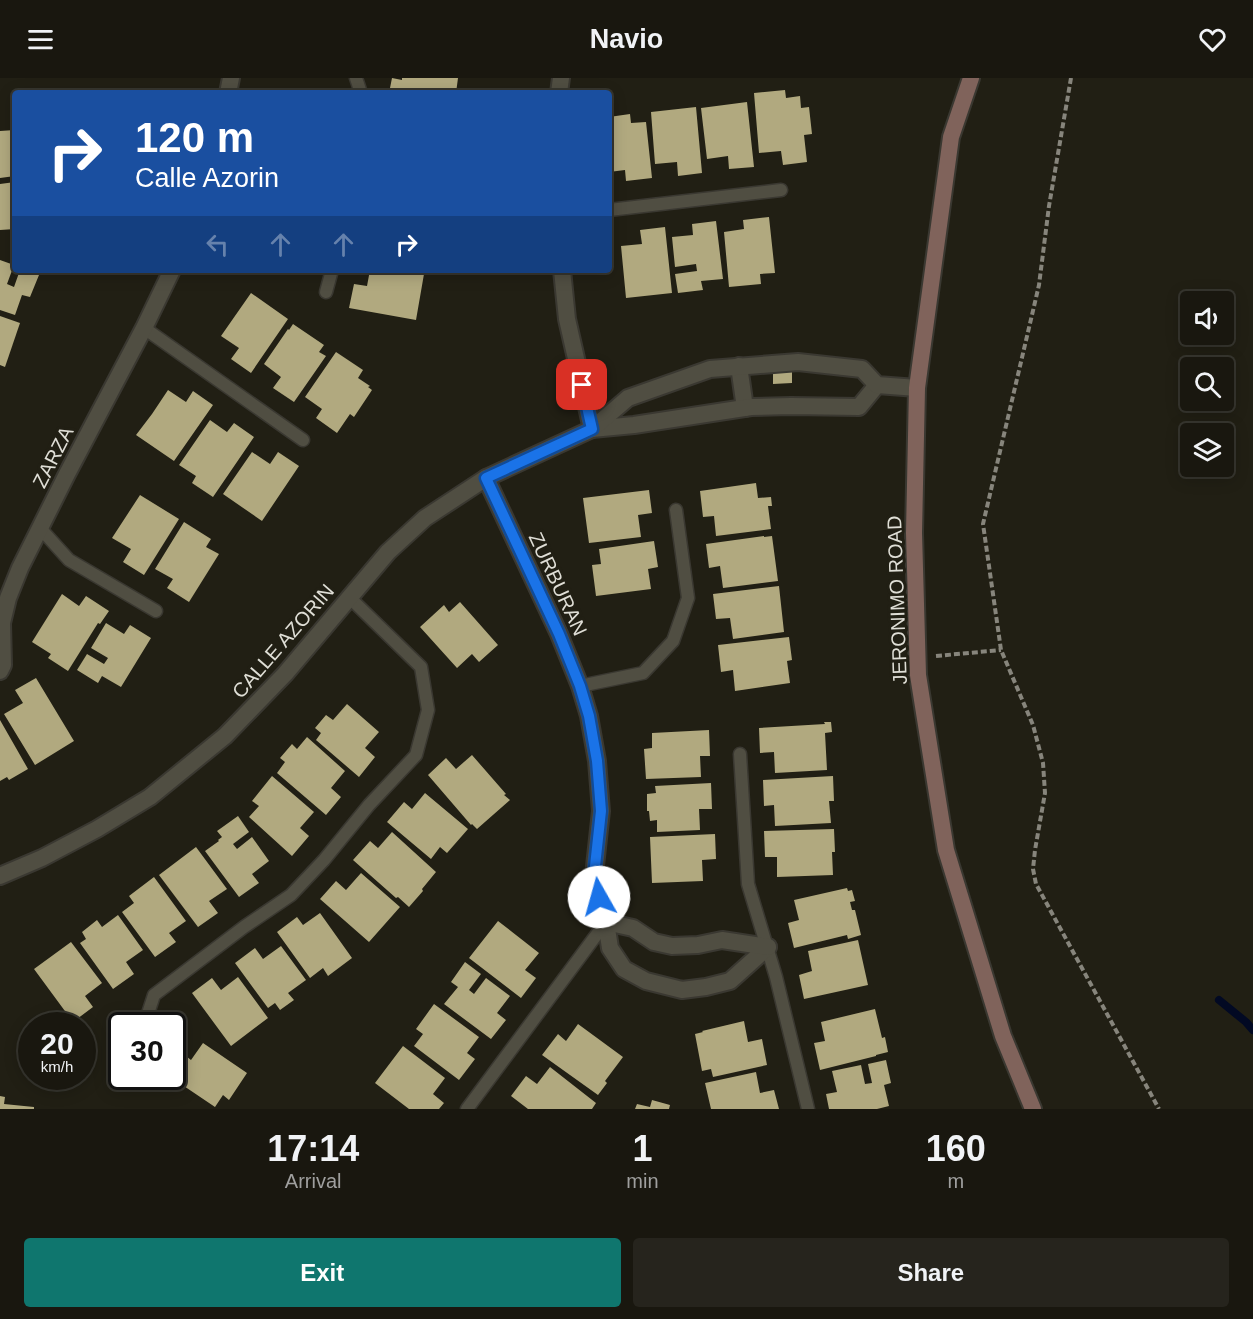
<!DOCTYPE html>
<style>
:root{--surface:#19170f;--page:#26241d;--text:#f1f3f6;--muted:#9f9f9e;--line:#37362f;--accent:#0f766e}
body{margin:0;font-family:Helvetica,sans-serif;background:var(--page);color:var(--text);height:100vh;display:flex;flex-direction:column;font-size:22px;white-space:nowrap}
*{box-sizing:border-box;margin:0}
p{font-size:20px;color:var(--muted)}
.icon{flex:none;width:33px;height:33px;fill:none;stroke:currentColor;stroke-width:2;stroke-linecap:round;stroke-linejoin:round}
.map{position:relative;height:1031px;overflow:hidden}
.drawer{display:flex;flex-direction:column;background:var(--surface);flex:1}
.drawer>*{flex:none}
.guide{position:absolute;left:12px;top:12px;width:600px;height:183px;border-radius:6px;box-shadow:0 3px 15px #0003,0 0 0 2px var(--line);background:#1a4fa0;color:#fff;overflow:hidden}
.tools{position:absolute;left:1180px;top:213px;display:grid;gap:12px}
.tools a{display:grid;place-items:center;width:54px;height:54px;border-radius:6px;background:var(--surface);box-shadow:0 3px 15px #0003,0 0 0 2px var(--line);font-size:30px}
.speed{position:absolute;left:18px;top:934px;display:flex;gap:12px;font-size:30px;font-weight:700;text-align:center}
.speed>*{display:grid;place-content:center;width:78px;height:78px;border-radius:50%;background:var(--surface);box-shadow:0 3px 15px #0003,0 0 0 2px var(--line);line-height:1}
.speed small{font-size:15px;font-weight:400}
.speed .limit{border:3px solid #111;border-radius:9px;background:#fff;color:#111}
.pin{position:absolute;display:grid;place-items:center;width:51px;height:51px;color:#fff;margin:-26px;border-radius:12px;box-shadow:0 3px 9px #0006}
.me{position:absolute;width:66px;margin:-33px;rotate:353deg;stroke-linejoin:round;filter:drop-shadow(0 0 4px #0008)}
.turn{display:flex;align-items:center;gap:21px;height:126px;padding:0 24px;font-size:27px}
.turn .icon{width:78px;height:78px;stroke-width:2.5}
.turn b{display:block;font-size:42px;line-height:51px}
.lanes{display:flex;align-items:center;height:57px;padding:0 24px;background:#0003;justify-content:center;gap:30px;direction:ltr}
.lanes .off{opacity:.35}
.eta{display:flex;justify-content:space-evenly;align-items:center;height:102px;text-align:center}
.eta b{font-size:36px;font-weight:700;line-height:42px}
.primary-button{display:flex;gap:12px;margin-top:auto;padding:12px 24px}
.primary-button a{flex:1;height:69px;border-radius:6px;background:var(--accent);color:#fff;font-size:24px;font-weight:700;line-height:69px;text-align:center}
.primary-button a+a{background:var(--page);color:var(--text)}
header{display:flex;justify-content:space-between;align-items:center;height:78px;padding:0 24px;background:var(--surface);font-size:27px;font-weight:700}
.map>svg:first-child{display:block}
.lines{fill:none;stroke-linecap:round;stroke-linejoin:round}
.stream{stroke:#020923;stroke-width:8}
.building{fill:#b1a97f}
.service-casing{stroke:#3a3831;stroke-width:15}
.minor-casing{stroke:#3a3831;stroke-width:20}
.tertiary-casing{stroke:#3a3831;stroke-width:20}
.secondary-casing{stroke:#3a3831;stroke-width:20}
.path{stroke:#87857c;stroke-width:4;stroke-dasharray:6 3;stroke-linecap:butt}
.service{stroke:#504e42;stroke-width:12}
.minor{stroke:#504e42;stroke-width:16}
.tertiary{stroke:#504e42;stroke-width:16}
.secondary{stroke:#80635b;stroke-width:16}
.route-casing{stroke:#114b97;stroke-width:15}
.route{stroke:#1a73e8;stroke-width:10}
.labels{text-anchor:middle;stroke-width:6;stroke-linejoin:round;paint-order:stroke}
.street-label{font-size:20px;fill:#dfded6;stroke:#211f14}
</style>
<header><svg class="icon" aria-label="menu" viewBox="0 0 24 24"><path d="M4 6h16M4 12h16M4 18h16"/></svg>Navio<svg class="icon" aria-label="heart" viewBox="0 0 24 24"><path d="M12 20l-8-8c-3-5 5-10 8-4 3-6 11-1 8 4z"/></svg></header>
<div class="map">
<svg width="1253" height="1031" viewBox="0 0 1253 1031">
<rect width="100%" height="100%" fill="#211f14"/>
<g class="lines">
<polyline class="stream" points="1219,922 1246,944 1253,952"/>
</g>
<g class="building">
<polygon points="392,0 402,2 402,0 458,0 456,15 389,15"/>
<polygon points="785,12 786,20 800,18 801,30 809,29 812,56 804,57 807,84 783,87 781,73 759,75 754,15"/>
<polygon points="747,24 754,89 729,91 728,78 707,81 701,30"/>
<polygon points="696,29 702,95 678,98 677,84 655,86 651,34"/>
<polygon points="630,36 631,45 646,44 652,100 626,103 625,92 609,94 609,39"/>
<polygon points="15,52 15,98 0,100 0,53"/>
<polygon points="15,104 15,151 0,152 0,106"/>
<polygon points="769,139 775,195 760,196 761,206 729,209 724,154 744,151 743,142"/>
<polygon points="716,143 723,201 701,203 703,212 678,215 675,196 697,193 696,186 675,189 672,159 693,157 692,146"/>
<polygon points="665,149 672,215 626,220 621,168 642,166 640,152"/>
<polygon points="0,182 14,187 7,206 14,209 20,192 26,192 39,197 30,219 22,217 15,237 0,232"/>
<polygon points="370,192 400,192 424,196 416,242 349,230 354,206 367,208"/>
<polygon points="251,215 288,241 251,295 231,281 239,270 221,258"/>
<polygon points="0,238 20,245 5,289 0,287"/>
<polygon points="293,246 324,267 319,274 326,278 294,324 273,310 281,299 264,286 288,251 289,252"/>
<polygon points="336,274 363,292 358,300 370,308 368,309 372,312 354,339 350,336 337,355 316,340 322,331 305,319"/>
<polygon points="773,293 792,293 792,305 773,306"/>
<polygon points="168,312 186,324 193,313 213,327 174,383 136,357 152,336"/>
<polygon points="210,342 227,354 234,345 254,359 213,419 192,405 196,398 179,387"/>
<polygon points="252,374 270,386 278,374 299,388 262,443 223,416"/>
<polygon points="756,405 758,420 771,419 772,428 768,428 771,451 716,458 714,438 703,439 700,413"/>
<polygon points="649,412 652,435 638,437 641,459 589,465 583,420"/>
<polygon points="140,417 179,441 144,497 123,484 131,471 112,460"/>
<polygon points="184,444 211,461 206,469 219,476 189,524 167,510 173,501 155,491"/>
<polygon points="764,458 764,459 772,458 778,503 723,510 720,488 709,490 706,466"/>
<polygon points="654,463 658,489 648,491 651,511 596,518 592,487 601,486 599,471"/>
<polygon points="779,508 784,554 733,561 730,540 716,541 713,516"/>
<polygon points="62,516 79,528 86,518 109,533 100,546 98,545 68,593 48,580 51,576 32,564"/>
<polygon points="460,524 498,567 479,584 472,576 457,590 420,549 444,527 449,534"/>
<polygon points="106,545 124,556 130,547 151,560 121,609 102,598 98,605 77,592 87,576 104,586 108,580 91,570"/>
<polygon points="789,559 792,582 787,583 790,605 735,613 733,592 721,594 718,567"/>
<polygon points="36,600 74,663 35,687 4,636 23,625 15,612"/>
<polygon points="347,626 379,654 365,670 375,679 359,699 316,662 321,655 315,650 326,637 333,642"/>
<polygon points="0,642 28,691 9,702 7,699 0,703"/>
<polygon points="824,644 831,644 832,654 825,655 827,692 775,695 774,674 760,675 759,650 825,646"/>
<polygon points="709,652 710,678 700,678 701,699 646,701 644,671 652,670 652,655"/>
<polygon points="307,659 345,693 331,710 341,719 326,737 277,695 285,684 280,680 292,666 297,671"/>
<polygon points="472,677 506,716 504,717 510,722 477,751 472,746 471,747 428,697 446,680 456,691"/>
<polygon points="272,698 314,734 300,750 309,758 292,778 249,739 259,728 252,723"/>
<polygon points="833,698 834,723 829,723 831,745 775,748 774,727 764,728 763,702"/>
<polygon points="711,705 712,731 699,731 700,752 657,754 657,742 650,743 649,733 647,733 647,716 656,715 655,708"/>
<polygon points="425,715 468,751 447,775 440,769 431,781 387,744 404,724 412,731"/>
<polygon points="238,738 249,754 233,766 237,771 252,759 269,783 252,796 259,805 239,819 205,773 219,763 218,762 222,759 217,753"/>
<polygon points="834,751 835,774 832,774 833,797 777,799 777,779 765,779 764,753"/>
<polygon points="392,754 436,794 422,811 423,813 409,829 398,819 396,820 353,782 370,763 378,770"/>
<polygon points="715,756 716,781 702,782 703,803 652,805 650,759"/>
<polygon points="196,769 227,811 209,823 218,835 198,849 159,797"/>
<polygon points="361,795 400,829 369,864 320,821 336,803 346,812"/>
<polygon points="154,799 186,843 169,855 176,864 155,879 122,834 134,825 129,818"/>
<polygon points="847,810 848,813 852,812 855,823 850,824 852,832 855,832 861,857 848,861 847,857 794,870 788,845 799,842 794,822"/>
<polygon points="320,835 352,880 328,898 323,890 310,900 277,854 297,839 303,847"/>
<polygon points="118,837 143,872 126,884 134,896 113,911 80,865 86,861 82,854 97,842 102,849"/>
<polygon points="498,843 539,875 525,892 536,900 521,920 469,880"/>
<polygon points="858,862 868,907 804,921 799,897 812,893 808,873"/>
<polygon points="71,864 102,905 85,918 93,929 73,944 34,891"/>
<polygon points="281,868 306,902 288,915 294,922 280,932 275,925 268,930 235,885 255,870 263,881"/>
<polygon points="465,884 481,896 469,912 474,916 486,900 510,918 497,935 506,942 491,961 444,926 458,909 451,904"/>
<polygon points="238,899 268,940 231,968 192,915 212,900 221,912"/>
<polygon points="434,926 479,959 467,975 475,981 459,1002 414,968 423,956 416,951"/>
<polygon points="875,931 882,960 885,959 888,974 876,977 876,978 820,992 814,965 825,963 821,944"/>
<polygon points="744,943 748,964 762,961 767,987 713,999 711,991 702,993 695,956 703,954 702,953"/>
<polygon points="578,946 623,979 605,1003 607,1005 598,1017 542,977 558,956 566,963"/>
<polygon points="203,965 247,995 229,1022 223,1017 215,1029 172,1000 172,989 182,975 191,982"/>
<polygon points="403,968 445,1000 433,1016 444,1025 439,1031 409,1031 375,1005"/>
<polygon points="886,982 891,1005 884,1007 889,1028 877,1031 829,1031 826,1016 837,1014 832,993 861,987 865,1006 872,1005 868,986"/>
<polygon points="550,989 596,1025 592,1031 528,1031 511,1018 526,998 537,1006"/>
<polygon points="756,994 760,1015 774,1012 779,1031 711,1031 705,1005"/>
<polygon points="0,1018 5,1019 4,1026 34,1029 34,1031 0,1031"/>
<polygon points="652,1022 670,1027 669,1031 635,1031 637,1026 650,1029"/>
</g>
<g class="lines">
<defs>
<g id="service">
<polyline points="356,0 361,15"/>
<polyline points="609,132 781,112"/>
<polyline points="326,214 332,192"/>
<polyline points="144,250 303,362"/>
<polyline points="40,450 69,482 156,533"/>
<polyline points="580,608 643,595 673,563 688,520 676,432"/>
<polyline points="740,676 748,806 776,899 808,1031"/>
<polyline points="144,948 154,917 244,849 291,817 324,782 369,727 416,677 428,632 421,589 349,519"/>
<polyline points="467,1031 606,844"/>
</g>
<g id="minor">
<polyline points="228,15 231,0"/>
<polyline points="559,15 561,0"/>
<polyline points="562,192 567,241 592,351"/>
<polyline points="486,400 559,556 580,608 589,638 597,683 601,733 595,788 599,819 606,844 610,870 624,891 646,903 682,912 706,909 730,903 768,869"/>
<polyline points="0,593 3,587 2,545 8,520 20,490 67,396 144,250 172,192"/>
<polyline points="606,844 633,850 654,864 672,868 698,867 722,862 768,869"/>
</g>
<g id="tertiary">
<polyline points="739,288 745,330"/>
<polyline points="592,351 634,347 751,329 791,328 859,329 877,307"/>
<polyline points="0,798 42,780 97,751 150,719 225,658 285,596 388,474 425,440 486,400 592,351 628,320 710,291 798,284 862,291 877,307 917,310"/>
</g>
<polyline id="secondary" points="971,0 951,59 917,310 914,455 918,597 946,772 1003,958 1033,1031"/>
</defs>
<use href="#service" class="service-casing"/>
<use href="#minor" class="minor-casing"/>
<use href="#tertiary" class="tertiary-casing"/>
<use href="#secondary" class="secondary-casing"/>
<g class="path">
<polyline points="1071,0 1049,128 1039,207 983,446 1001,572 1033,647 1043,685 1045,715 1035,772 1033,791 1036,806 1159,1031"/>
<polyline points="936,578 1001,572"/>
</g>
<use href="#service" class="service"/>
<use href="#minor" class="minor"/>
<use href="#tertiary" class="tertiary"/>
<use href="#secondary" class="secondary"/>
</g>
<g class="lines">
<defs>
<polyline id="route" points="582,307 592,351 486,400 559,556 580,608 589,638 597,683 601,733 595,788 599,819"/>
</defs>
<use href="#route" class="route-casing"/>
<use href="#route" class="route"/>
</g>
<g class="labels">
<g class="street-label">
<text transform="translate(53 379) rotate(-63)" y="7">ZARZA</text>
<text transform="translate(558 506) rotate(65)" y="7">ZURBURAN</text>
<text transform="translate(897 522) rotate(-92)" y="7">JERONIMO ROAD</text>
<text transform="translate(283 563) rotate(-49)" y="7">CALLE AZORIN</text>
</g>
</g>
</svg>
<div class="tools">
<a><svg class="icon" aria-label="sound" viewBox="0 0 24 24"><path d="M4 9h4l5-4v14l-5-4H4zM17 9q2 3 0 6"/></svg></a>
<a><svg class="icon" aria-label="search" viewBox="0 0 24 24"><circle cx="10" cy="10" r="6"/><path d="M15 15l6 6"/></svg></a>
<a><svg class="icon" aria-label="layers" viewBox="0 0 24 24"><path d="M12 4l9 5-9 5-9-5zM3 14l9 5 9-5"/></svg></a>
</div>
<div class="speed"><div>20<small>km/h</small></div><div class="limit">30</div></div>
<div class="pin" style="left:582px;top:307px;background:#d93025"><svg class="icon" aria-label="arrive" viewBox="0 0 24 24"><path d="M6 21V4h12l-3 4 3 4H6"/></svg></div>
<svg class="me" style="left:599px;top:819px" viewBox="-20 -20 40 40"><circle r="19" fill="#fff"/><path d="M0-13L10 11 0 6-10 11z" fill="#1a73e8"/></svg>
<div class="guide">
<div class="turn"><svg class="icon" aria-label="right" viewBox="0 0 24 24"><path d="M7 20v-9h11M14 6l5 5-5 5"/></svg><div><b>120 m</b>Calle Azorin</div></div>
<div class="lanes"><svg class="icon off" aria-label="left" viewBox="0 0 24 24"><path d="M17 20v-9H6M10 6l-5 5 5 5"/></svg><svg class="icon off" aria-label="ahead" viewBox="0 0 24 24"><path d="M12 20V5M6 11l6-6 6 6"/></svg><svg class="icon off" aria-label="ahead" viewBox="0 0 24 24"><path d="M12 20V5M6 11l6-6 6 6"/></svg><svg class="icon" aria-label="right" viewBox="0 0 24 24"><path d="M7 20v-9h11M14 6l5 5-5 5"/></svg></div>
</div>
</div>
<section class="drawer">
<div class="eta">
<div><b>17:14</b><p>Arrival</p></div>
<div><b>1</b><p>min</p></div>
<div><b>160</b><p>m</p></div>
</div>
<div class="primary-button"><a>Exit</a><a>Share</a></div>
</section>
